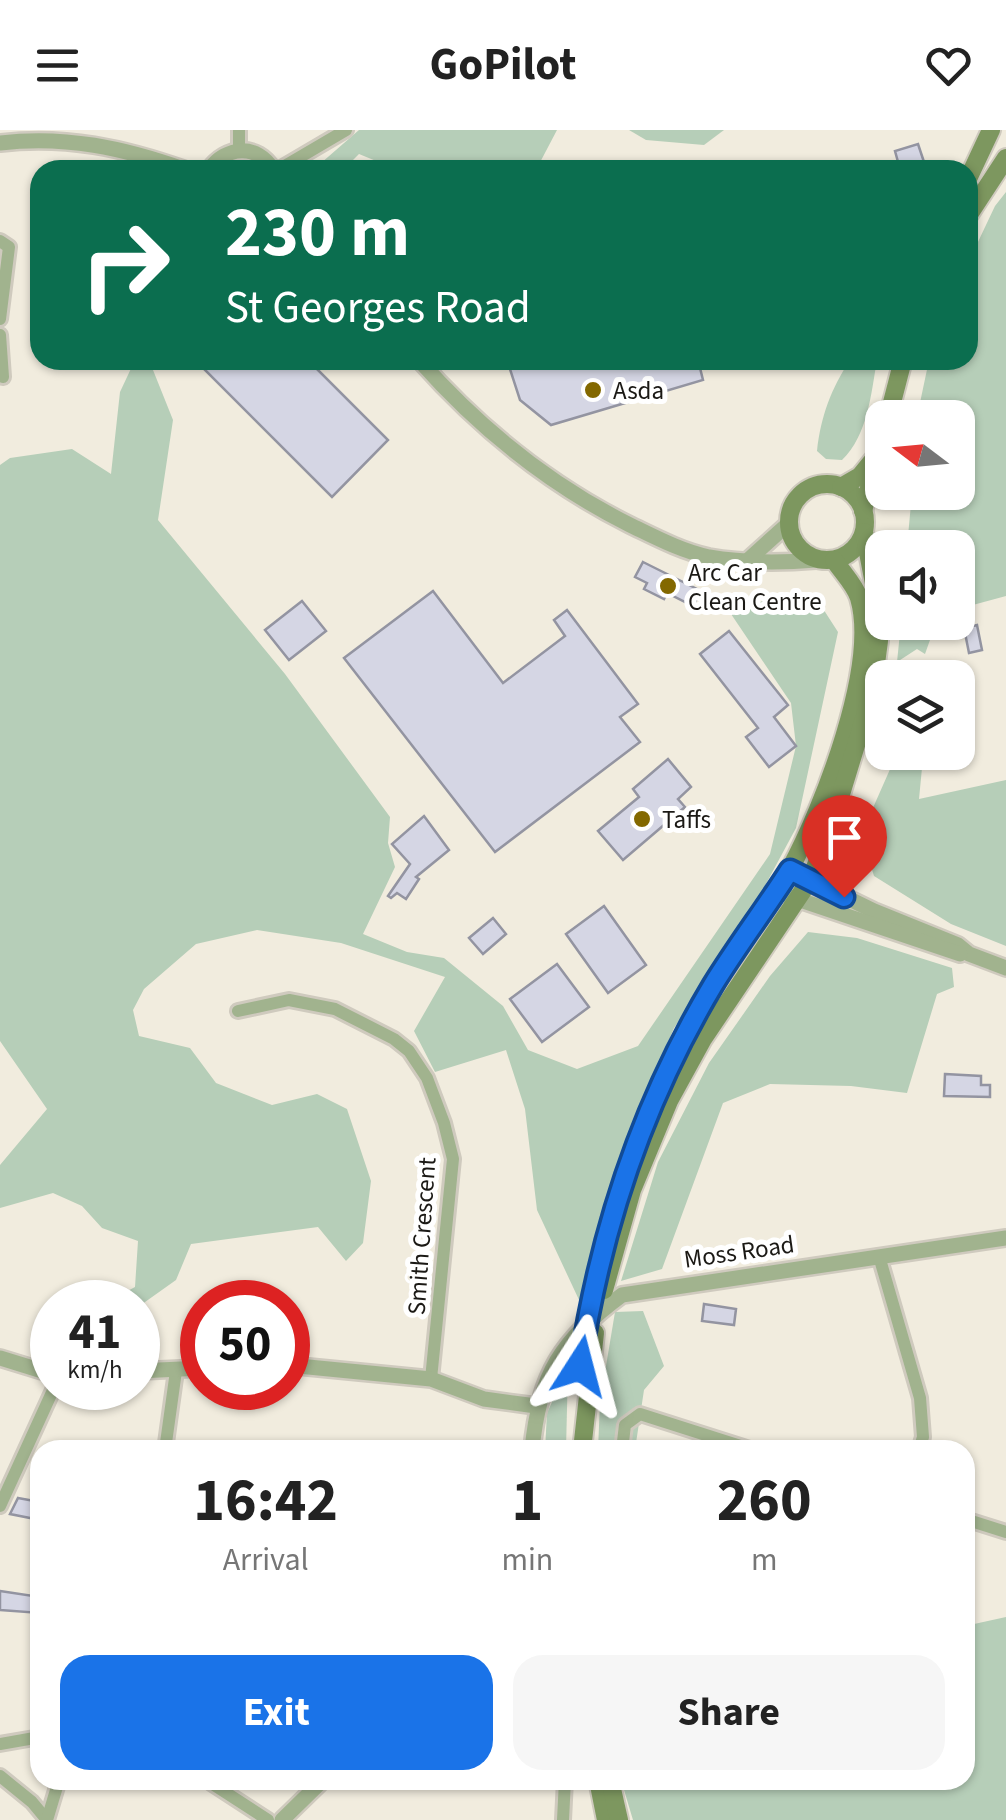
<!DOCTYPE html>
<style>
:root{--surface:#fff;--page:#f6f6f6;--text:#222;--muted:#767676;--accent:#1a73e8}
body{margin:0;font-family:"Source Sans 3",sans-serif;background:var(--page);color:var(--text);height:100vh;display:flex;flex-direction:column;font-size:38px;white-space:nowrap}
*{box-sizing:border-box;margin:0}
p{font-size:32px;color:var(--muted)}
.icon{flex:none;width:55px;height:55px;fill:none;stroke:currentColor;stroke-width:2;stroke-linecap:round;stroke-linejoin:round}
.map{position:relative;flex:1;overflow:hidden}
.details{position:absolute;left:30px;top:1310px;width:945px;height:350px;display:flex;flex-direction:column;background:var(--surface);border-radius:30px;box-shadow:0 2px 8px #0004}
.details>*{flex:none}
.hud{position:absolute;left:30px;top:30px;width:948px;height:210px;border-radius:30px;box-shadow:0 2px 8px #0004;background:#0b6e4f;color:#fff;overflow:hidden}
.needle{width:65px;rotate:286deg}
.fabs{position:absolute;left:865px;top:270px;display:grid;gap:20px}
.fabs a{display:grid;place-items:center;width:110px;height:110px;border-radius:20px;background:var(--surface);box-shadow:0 2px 8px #0004;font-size:50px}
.speed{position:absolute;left:30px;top:1150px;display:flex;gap:20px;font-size:50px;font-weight:700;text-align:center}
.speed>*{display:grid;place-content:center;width:130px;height:130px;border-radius:50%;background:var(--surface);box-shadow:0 2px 8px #0004;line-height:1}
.speed small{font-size:25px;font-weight:400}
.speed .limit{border:15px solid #d22;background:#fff;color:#111}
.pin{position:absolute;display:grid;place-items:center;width:85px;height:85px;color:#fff;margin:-102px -42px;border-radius:50% 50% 50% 0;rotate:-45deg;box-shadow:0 0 10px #0007}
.pin .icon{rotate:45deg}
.me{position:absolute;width:110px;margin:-55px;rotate:9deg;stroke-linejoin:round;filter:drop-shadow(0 0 8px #0008)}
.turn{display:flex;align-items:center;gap:35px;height:210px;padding:0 30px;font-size:45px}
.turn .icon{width:130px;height:130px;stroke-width:2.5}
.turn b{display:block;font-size:70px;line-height:85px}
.eta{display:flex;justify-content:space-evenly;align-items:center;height:170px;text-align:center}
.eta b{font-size:60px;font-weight:700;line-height:70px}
.primary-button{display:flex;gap:20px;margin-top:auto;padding:20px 30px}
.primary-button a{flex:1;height:115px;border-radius:30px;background:var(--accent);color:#fff;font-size:40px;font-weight:700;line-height:115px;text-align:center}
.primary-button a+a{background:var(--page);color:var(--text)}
header{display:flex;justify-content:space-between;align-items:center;height:130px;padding:0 30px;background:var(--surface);font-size:45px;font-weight:700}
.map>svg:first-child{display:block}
.green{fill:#b6ceb8}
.building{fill:#d5d6e4;stroke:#9394a1;stroke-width:2.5}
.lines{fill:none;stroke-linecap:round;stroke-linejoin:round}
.minor-casing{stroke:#cfcabe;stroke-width:18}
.tertiary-casing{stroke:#cfcabe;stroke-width:20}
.secondary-casing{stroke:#cfcabe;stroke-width:22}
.minor{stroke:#a1b38e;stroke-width:12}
.tertiary{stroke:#a1b38e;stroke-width:15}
.secondary{stroke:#7d975f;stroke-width:18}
.secondary-bridge-casing{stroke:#cfcabe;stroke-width:22;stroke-linecap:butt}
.secondary-bridge{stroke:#7d975f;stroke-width:18}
.route-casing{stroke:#114b97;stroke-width:25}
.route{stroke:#1a73e8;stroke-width:18}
.poi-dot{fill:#836800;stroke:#fff;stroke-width:4}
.labels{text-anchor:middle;stroke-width:10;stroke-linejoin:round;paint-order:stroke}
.poi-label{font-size:25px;fill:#1b1915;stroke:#fff;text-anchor:start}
.street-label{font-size:25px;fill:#1b1915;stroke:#fff}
</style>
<header><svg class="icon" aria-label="menu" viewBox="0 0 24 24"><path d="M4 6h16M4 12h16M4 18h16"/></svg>GoPilot<svg class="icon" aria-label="heart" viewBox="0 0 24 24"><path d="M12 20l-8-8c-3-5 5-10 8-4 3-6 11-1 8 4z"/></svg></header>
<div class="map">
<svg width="1006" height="1690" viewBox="0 0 1006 1690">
<rect width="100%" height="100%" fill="#f1ecde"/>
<g class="green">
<polygon points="359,0 557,0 536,40 398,40 359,24 343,40 313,40"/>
<polygon points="629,0 724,0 704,15 646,10"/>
<polygon points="1006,62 1006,466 958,479 958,418 907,417 912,363 958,362 958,288 917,287 929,230 968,230 968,133 995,76"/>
<polygon points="135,230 149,230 173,290 158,390 285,544 390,687 388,713 395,737 363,804 407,822 444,828 503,876 528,920 577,939 638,916 770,724 796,616 791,573 729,481 783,465 818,471 838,502 796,698 740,802 674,898 624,1017 580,1172 537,1080 525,979 506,920 435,942 414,901 445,847 341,813 257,800 196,814 144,859 133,880 139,906 190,918 216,953 272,975 317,964 347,979 371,1051 363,1113 346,1131 318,1097 191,1114 176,1150 138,1177 138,1172 107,1172 135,1157 138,1111 102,1098 82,1076 53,1063 0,1078 0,1035 47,979 0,911 0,335 10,328 72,319 111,344 120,262"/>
<path d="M850 230H877C871 264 868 305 842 330L826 329 817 321C821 286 831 259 850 230Z"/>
<polygon points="901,493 936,493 925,524 917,519 897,532"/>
<polygon points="913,623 954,623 962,626 922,638 919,669 1006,650 1006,816 951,794 874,746 861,705 891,637"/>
<polygon points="808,802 857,808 952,838 954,857 937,864 907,963 851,956 770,954 723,973 662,1139 621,1151 658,1032 709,933 770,846"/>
<polygon points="643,1181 664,1236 644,1260 636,1313 640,1320 598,1320 600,1272 615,1182"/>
<polygon points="568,1237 566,1320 545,1320 547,1283"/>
<polygon points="1006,1487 1006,1690 633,1690 621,1650 965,1650 965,1496"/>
</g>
<g class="building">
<polygon points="918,14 924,32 900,39 895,21"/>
<polygon points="195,230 308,230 388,310 332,367"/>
<polygon points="507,230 698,230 703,250 551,295 520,270"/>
<polygon points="643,432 701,461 693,476 667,463 664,469 644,459 647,453 635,447"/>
<polygon points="433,461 503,553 565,506 554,490 567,480 638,574 620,587 640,612 495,722 344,528"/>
<polygon points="302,471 326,501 289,530 265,500"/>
<polygon points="977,495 982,520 969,523 964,498"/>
<polygon points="729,501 788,575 774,587 796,616 769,637 746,607 758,598 700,524"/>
<polygon points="668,629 691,657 678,669 685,677 623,730 598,701 639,667 633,659"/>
<polygon points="424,686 449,720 416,747 419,749 406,769 397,763 391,768 388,766 410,734 392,714"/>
<polygon points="604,776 646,835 608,863 566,804"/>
<polygon points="493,788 506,804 483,824 469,808"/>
<polygon points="557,834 589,877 542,912 510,869"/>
<polygon points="945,944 981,946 981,955 990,955 990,967 944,966"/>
<polygon points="704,1174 736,1179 734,1195 702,1191"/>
<polygon points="18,1368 40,1372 40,1390 10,1384"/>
<polygon points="0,1461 40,1467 40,1483 0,1480"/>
</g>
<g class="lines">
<defs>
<g id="minor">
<polyline points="239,0 239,20"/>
<polyline points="278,40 346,0"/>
<polyline points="0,111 9,117 0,189"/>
<polyline points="0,205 3,247"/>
<polyline points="238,881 289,870 335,879 394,909 409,921 427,948 444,993 453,1029 431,1249"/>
<polyline points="879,1126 920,1268 923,1307 919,1320"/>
<polyline points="165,1320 176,1241"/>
<polyline points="622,1320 625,1295 640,1284 753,1320"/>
<polyline points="0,1376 54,1258"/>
<polyline points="965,1389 1006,1402"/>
<polyline points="0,1614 40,1607"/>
<polyline points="0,1646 32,1672 47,1690"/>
<polyline points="211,1653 268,1690"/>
<polyline points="47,1690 59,1650"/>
<polyline points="563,1690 565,1650"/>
</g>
<g id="tertiary">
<path d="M0 13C65 5 124 18 186 40"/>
<path d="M209 40C226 16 257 13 273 40"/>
<path d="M419 230C480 299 548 354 630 395 655 407 681 421 709 427 744 433 781 433 816 430"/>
<polyline points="747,431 788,394"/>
<polyline points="790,740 874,781 958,815 969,824 1006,838"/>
<polyline points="788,766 960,824"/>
<polyline points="0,1228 52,1244"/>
<polyline points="288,1235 431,1249 484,1269 536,1276"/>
<polyline points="138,1241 202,1238"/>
<path d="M532 1320C539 1244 561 1210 622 1165L1006 1108"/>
<polyline points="282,1690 323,1650"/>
</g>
<g id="secondary">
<polyline points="968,49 991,0"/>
<polyline points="968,86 1006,28"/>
<polyline points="888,288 903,230"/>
<circle cx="827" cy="392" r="38"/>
<polyline points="841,357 860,346 878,324"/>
<polyline points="863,381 882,308"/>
<path d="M627 1041C649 978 677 919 710 861 734 819 767 782 790 739 823 678 879 536 859 468 855 455 842 442 834 430"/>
<polyline points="604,1160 632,1060 669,971 703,909 810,750 830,700 872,563 879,511 878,474 864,402"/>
<polyline points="582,1320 595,1203"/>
<polyline points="598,1650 606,1690"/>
<polyline points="610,1650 619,1690"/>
</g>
</defs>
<use href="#minor" class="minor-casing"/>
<use href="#tertiary" class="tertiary-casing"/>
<use href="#secondary" class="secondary-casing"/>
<use href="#minor" class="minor"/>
<use href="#tertiary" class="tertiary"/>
<use href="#secondary" class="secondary"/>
<defs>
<polyline id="secondary-bridge" points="584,1212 593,1165"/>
</defs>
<use href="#secondary-bridge" class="secondary-bridge-casing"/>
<use href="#secondary-bridge" class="secondary-bridge"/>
</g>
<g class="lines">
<defs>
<path id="route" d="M580 1236C600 1101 643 972 713 855 737 816 765 779 790 740L844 767"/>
</defs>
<use href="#route" class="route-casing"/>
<use href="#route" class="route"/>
</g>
<g class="poi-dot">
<circle cx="593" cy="260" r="10"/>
<circle cx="668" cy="456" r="10"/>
<circle cx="642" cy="689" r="10"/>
</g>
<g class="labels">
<g class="poi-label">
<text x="613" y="269">Asda</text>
<text x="688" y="451">Arc Car<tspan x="688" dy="29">Clean Centre</tspan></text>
<text x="662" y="698">Taffs</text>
</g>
<g class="street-label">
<text transform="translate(421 1106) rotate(-86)" y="9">Smith Crescent</text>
<text transform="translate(739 1121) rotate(-8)" y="9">Moss Road</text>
</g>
</g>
</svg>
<div class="fabs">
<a><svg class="needle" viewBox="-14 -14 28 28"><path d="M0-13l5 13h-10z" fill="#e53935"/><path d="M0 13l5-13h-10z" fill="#767676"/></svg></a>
<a><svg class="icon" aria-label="sound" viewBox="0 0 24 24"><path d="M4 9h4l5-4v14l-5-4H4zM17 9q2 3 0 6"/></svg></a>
<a><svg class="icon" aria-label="layers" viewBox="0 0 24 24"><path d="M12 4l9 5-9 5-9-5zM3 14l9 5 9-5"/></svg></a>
</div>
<div class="speed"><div>41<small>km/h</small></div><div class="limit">50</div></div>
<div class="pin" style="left:844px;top:767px;background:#d93025"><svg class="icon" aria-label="arrive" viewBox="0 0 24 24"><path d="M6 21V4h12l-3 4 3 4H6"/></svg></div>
<svg class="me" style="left:580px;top:1236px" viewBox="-20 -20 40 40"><path d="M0-17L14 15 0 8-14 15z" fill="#1a73e8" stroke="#fff" stroke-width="4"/></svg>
<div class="hud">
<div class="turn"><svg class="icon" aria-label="right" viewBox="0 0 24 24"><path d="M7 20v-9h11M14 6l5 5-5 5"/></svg><div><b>230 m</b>St Georges Road</div></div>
</div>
<section class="details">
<div class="eta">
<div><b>16:42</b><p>Arrival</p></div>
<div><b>1</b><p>min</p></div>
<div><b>260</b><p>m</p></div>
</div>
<div class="primary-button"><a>Exit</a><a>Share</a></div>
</section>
</div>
